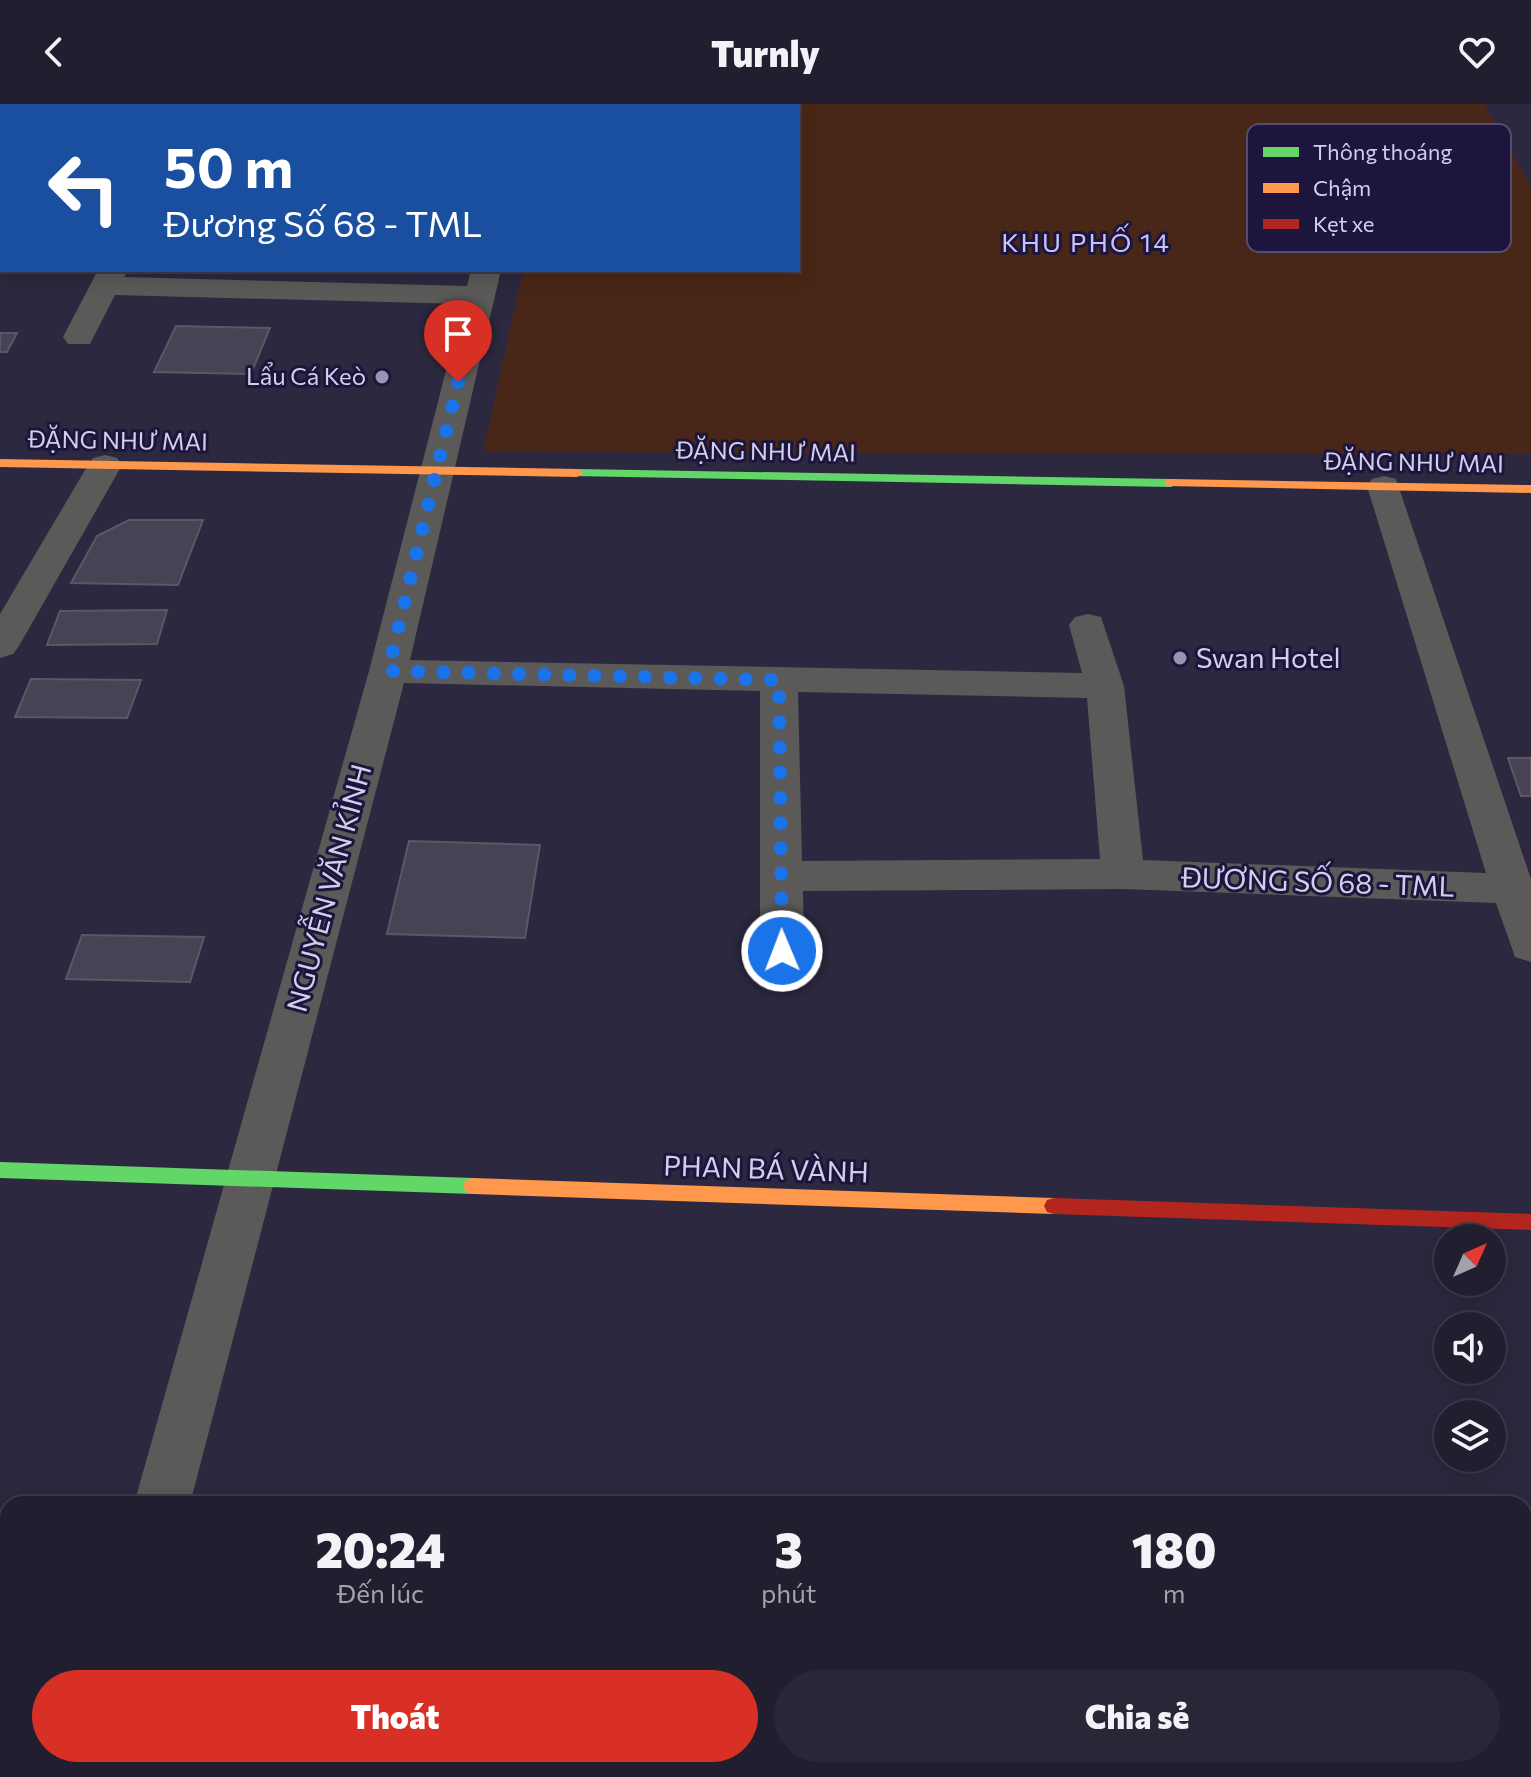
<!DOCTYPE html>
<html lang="vi">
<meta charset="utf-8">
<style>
:root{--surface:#211e2f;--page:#292737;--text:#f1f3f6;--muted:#a2a2aa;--line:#3e3c4b;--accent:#d93025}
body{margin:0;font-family:Commissioner,sans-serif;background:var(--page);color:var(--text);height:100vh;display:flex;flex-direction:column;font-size:30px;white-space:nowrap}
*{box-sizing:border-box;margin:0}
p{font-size:26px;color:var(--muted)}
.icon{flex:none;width:44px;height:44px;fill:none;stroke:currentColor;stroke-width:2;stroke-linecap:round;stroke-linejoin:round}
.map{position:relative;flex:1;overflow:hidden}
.side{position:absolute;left:0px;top:1392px;width:1532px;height:282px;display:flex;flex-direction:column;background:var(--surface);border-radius:24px 24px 0 0;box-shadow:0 4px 20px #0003,0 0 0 2px var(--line)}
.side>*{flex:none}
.top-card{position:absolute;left:0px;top:0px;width:800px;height:168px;box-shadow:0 4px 20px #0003,0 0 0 2px var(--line);background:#1a4fa0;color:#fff;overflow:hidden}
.needle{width:52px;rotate:45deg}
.fabs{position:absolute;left:1434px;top:1120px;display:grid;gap:16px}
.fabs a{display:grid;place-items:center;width:72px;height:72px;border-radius:50%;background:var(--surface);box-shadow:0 4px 20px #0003,0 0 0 2px var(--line);font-size:40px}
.pin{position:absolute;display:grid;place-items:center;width:68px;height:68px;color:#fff;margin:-82px -34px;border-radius:50% 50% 50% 0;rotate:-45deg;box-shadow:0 0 8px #0007}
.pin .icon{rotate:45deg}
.me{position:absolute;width:88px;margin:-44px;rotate:359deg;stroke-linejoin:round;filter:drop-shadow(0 0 6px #0008)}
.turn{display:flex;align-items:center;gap:28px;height:168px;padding:0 32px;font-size:36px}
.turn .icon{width:104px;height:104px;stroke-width:2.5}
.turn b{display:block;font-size:56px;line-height:68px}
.eta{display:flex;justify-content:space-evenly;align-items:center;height:136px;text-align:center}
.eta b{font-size:48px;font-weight:800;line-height:56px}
.primary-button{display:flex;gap:16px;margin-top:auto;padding:16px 32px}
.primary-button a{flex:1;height:92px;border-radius:48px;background:var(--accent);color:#fff;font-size:32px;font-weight:800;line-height:92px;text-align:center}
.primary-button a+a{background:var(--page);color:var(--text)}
header{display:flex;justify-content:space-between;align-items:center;height:104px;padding:0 32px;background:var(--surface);font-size:36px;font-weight:800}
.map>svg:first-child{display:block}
.green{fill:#492718}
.building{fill:#474254;stroke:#5c5668;stroke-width:2}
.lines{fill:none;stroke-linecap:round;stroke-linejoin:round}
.street{fill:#5b5a58;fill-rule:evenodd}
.fast{fill:#63d668;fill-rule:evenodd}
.slow{fill:#ff974d;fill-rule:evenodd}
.jam{fill:#b3261e;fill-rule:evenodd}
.route{stroke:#1a73e8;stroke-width:14;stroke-dasharray:0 25.2}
.poi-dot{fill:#9795af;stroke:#1d153d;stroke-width:3}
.labels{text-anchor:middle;stroke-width:6;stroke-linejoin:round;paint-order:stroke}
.far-poi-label{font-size:24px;fill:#d1d0eb;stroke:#1d153d;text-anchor:end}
.far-street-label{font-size:24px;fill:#d1d0eb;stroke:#1d153d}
.far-neighbourhood-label{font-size:26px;letter-spacing:2px;fill:#c6c3f8;stroke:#1d153d}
.poi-label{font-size:28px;fill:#d1d0eb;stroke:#1d153d;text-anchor:start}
.street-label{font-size:28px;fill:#d1d0eb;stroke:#1d153d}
.key{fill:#1d153d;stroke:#534d71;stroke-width:2}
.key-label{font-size:22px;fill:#d1d0eb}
</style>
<header><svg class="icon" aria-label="back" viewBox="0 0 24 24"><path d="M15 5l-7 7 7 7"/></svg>Turnly<svg class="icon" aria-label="heart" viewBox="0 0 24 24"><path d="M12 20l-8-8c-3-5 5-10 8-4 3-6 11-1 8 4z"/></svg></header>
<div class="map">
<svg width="1531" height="1673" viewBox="0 0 1531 1673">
<rect width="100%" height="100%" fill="#2c283f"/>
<polygon class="green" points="560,0 1484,0 1531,82 1531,350 483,348 523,166 798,166 798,2"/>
<g class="building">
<polygon points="176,222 270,224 251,270 154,268"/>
<polygon points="0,229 17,229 7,248 0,248"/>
<polygon points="129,416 203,416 178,481 71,479 97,432"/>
<polygon points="167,506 157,540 47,541 60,507"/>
<polygon points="31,575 141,576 127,614 15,613"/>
<polygon points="1508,654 1531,654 1531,692 1521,692"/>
<polygon points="409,737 540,741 525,834 387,830"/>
<polygon points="82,831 204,833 190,878 66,875"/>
</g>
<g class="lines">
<g class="street">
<polygon points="0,0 35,0 36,2 2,2 0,10"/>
<rect x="514" y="0" width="26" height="2"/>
<path d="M98 166H128L124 173 467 182 471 166H501L410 556 1082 569 1069 521 1075 513 1088 510 1101 513 1124 582 1143 756 1486 769 1367 382 1372 375 1384 372 1396 375 1531 775V858L1515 853 1496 799 1123 785 803 787 804 847 798 858 782 863 766 858 760 847V587L404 579 190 1400H134L369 567 463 200 115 191 90 240H68L63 233ZM798 588 1087 594 1100 755 802 757Z"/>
<polygon points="105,351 117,354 122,361 19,542 13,550 0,554 0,510 88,361 93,354"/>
<polygon points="59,1666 121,1666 119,1673 57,1673"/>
</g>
<g class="fast">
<polygon points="577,365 1171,375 1178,379 1171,383 572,372 572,366"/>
<polygon points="0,1058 473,1074 480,1076 483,1082 480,1088 473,1090 0,1074"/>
</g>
<g class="slow">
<polygon points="0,355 577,365 584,369 577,373 0,363"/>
<polygon points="1171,375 1531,381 1531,389 1166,382 1166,376"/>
<polygon points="473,1074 1054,1094 1061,1096 1064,1102 1061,1108 1054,1110 473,1090 466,1088 463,1082 466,1076"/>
</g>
<polygon class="jam" points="1054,1094 1531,1110 1531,1126 1054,1110 1047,1108 1044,1102 1047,1096"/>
</g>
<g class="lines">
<polyline class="route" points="458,278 388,567 779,576 782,847"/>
</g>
<g class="poi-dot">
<circle cx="382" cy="273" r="8"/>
<circle cx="1180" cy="554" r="8"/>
</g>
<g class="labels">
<g class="far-poi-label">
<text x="366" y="281">Lẩu Cá Keò</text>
</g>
<g class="far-street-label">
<text transform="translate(118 337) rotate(1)" y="8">ĐẶNG NHƯ MAI</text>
<text transform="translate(766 348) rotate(1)" y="8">ĐẶNG NHƯ MAI</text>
<text transform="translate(1414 359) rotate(1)" y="8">ĐẶNG NHƯ MAI</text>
</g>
<g class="far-neighbourhood-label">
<text x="1086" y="148">KHU PHỐ 14</text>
</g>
<g class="poi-label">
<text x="1196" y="564">Swan Hotel</text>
</g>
<g class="street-label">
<text transform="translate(1318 778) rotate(2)" y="10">ĐƯƠNG SỐ 68 - TML</text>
<text transform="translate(329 784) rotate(-75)" y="10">NGUYỄN VĂN KỈNH</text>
<text transform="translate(766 1065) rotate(2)" y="10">PHAN BÁ VÀNH</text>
</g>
</g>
<rect x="1247" y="20" width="264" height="128" rx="12" class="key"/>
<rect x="1263" y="43" width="36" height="10" fill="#63d668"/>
<rect x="1263" y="79" width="36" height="10" fill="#ff974d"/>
<rect x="1263" y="115" width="36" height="10" fill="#b3261e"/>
<g class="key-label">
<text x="1313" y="56">Thông thoáng</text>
<text x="1313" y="92">Chậm</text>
<text x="1313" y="128">Kẹt xe</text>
</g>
</svg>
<div class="fabs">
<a><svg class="needle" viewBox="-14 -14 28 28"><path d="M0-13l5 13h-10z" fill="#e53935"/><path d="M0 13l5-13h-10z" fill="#a2a2aa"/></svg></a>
<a><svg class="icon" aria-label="sound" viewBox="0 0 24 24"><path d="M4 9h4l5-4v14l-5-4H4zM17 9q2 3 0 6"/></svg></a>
<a><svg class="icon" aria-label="layers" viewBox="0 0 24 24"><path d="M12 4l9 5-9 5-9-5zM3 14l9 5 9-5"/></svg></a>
</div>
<div class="pin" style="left:458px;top:278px;background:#d93025"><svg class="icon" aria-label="arrive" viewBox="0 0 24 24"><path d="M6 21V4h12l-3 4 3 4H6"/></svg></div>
<svg class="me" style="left:782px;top:847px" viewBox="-20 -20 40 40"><circle r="17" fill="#1a73e8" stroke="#fff" stroke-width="3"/><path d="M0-11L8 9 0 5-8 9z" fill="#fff"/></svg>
<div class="top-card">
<div class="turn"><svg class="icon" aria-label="left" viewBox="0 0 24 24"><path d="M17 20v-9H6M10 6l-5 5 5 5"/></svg><div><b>50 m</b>Đương Số 68 - TML</div></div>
</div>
<section class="side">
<div class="eta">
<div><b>20:24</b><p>Đến lúc</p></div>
<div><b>3</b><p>phút</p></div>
<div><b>180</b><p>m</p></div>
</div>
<div class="primary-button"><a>Thoát</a><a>Chia sẻ</a></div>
</section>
</div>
